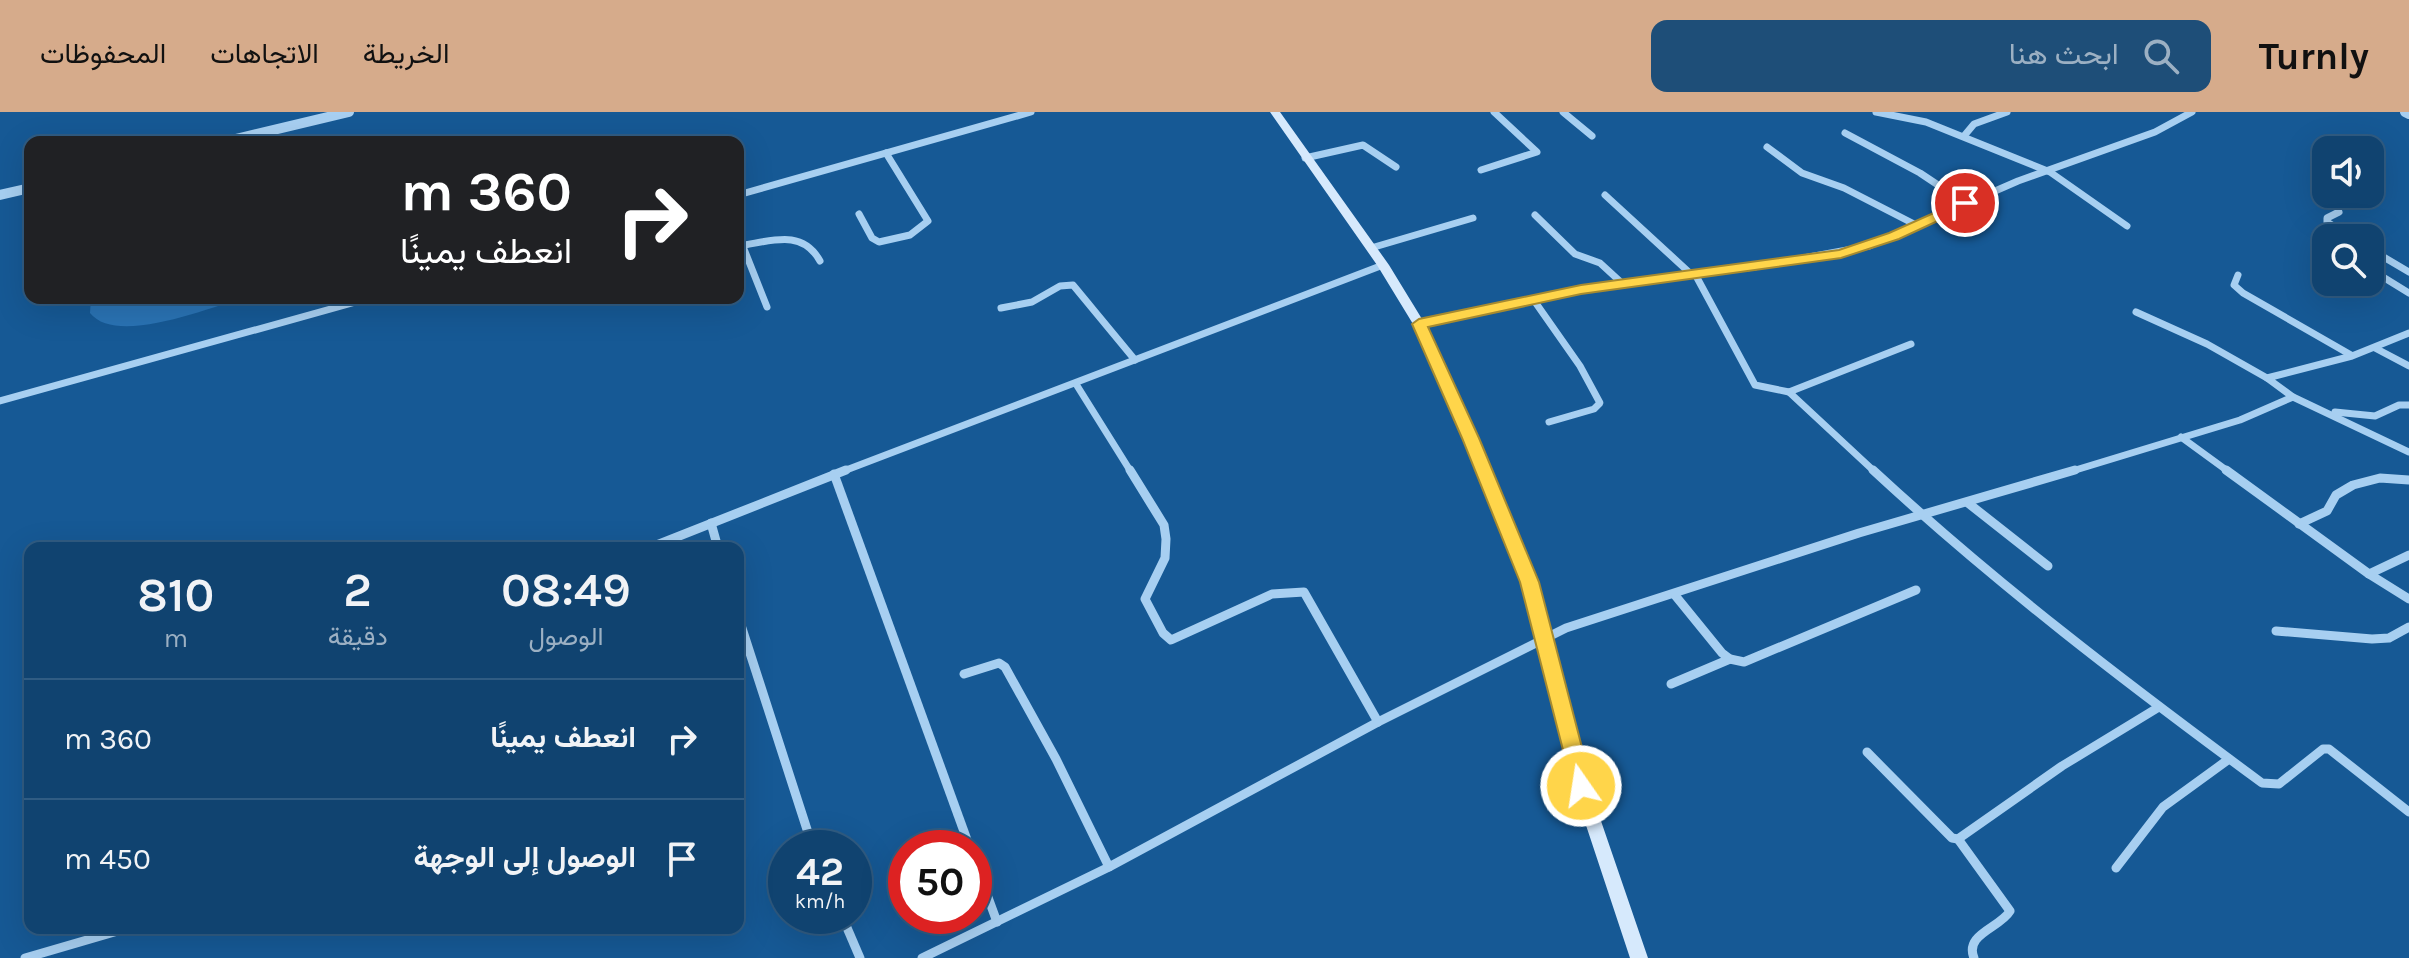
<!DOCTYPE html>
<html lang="ar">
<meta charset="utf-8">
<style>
:root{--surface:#104370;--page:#1e4e78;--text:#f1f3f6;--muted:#9cb0c3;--line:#305c83;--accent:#d6ab8b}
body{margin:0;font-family:Karla,Vazirmatn,sans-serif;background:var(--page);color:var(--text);direction:rtl;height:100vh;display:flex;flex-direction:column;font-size:30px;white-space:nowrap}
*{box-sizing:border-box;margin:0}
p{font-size:26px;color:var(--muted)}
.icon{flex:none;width:44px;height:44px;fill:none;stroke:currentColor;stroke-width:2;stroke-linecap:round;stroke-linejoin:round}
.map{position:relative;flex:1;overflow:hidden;direction:ltr}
.sheet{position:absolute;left:24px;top:430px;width:720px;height:392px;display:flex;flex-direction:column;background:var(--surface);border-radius:16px;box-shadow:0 8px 32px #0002,0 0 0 2px var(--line);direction:rtl}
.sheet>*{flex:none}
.guide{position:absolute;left:24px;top:24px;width:720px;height:168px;border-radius:16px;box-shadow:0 8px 32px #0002,0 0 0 2px var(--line);direction:rtl;background:#202124;color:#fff;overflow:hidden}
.fabs{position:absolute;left:2312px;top:24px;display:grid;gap:16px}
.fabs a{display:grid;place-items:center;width:72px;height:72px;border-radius:16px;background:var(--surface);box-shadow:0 8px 32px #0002,0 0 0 2px var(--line);font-size:40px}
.speed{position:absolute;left:768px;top:718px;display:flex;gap:16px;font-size:40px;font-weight:700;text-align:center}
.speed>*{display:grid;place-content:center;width:104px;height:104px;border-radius:50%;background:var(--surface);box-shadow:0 8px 32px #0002,0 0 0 2px var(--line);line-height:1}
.speed small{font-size:20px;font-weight:400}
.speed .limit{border:12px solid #d22;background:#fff;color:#111}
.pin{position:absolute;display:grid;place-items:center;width:68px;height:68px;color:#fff;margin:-34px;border:4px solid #fff;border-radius:50%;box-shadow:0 2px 8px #0007}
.me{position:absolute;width:88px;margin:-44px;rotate:347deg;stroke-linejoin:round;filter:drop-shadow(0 0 6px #0008)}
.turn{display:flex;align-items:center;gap:28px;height:168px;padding:0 40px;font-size:36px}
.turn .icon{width:104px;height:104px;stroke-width:2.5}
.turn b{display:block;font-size:56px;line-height:68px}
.eta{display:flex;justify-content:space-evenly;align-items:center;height:136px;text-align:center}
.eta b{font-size:48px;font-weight:600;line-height:56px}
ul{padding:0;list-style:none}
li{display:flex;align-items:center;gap:24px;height:120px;padding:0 40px;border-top:2px solid var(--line)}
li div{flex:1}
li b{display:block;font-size:30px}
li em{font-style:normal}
header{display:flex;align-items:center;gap:48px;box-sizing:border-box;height:112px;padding:0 40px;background:var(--accent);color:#111}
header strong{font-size:38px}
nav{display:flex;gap:44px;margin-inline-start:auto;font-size:28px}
.search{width:560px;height:72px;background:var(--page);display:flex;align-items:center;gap:20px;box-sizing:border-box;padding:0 28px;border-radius:16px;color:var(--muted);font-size:30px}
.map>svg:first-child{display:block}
.green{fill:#2a73b4}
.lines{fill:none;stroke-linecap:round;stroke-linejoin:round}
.minor-far1{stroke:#a7cff1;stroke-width:7}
.minor{stroke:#a7cff1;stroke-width:9}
.tertiary{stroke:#a7cff1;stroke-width:10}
.secondary{fill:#d6e9fc;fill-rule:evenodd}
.route{fill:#ffd54a;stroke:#a68a30;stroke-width:2}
</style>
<header>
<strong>Turnly</strong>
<div class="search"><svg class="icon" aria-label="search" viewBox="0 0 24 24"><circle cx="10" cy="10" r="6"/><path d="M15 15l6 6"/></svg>ابحث هنا</div>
<nav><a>الخريطة</a><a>الاتجاهات</a><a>المحفوظات</a></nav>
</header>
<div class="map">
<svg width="2409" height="846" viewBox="0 0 2409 846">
<rect width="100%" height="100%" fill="#165995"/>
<path class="green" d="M91 186H243C208 196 116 234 90 201Z"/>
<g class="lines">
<g class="minor-far1">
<polyline points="1563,0 1592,24"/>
<polyline points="1876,0 1926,10 2050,60 2127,114"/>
<polyline points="1845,21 1920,61 1965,91"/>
<polyline points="1964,24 1974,12 2007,0"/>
<polyline points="1767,35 1802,61 1844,76 1918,114"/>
<polyline points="1305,46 1363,33 1396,55"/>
<polyline points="1481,58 1537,40 1494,0"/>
<polyline points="738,83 1031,0"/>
<polyline points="1605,83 1692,163"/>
<polyline points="2339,100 2327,106 2327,110 2352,126"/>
<polyline points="859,102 872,126 879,130 910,123 928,109 886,41"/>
<polyline points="1535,103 1575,142 1600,151 1624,173"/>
<polyline points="2322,128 2326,130"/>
<path d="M738 129 745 133C774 128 803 118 820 149"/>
<polyline points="742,132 767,195"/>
<polyline points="1371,136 1473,106"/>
<polyline points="2370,137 2409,160"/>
<polyline points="2370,157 2409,181"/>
<polyline points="1695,162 1755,273 1789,280"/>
<polyline points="2238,163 2234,173 2243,181 2351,243"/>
<polyline points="1533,187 1580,254 1600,291 1594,297 1549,310"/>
<polyline points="1001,196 1032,190 1060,174 1073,173 1135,248"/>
<polyline points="2136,200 2207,232 2267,266"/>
<polyline points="1419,212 1581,177 1754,155 1869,134 2018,69 2155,20 2192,0"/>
<polyline points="2375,236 2409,254"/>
<polyline points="1076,272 1131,360"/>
<polyline points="2293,285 2409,340"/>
<polyline points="0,289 370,186"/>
<polyline points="2335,300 2375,304 2399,293 2409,293"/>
<polyline points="2181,325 2229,360"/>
<polyline points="841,360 1383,153"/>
<polyline points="1875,360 1789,280 1911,232"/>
<polyline points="2069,360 2240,308 2293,285 2267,266 2352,244 2409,221"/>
</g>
<g class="minor">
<polyline points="1130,358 1164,413 1166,427 1165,446 1145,487 1163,521 1171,528 1272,482 1304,480 1378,610"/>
<path d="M1873 358C1995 471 2129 573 2262 671L2279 672 2323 637H2329L2409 700"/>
<polyline points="2226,358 2369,462 2409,487"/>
<polyline points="834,362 970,736"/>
<polyline points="1968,391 2048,454"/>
<polyline points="711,411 718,436"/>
<polyline points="2299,412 2327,399 2336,383 2353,373 2380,366 2409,368"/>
<polyline points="649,436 846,358"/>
<polyline points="2369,462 2409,443"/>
<polyline points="1674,482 1722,541 1730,547 1744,550 1916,478"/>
<polyline points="738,504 813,736"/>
<polyline points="2276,519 2372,527 2389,526 2409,515"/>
<polyline points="964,562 999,551 1005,555 1056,647 1109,755"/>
<polyline points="1671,572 1730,547"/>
<polyline points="1867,640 1952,726 1958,727 2062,654 2159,595"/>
<path d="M1958 727 2010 799C2000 816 1964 822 1974 846"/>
<polyline points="974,747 997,810"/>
<polyline points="2116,756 2163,695 2229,647"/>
<polyline points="842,804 860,846"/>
<polyline points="25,846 128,816"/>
<polyline points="922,846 1109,755 1378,610 1566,516 1859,421 2075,358"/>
</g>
<g class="tertiary">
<polyline points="2405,0 2409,2"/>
<polyline points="223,30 349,0"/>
<polyline points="0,83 30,76"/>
</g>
<polygon class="secondary" points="1270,0 1280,0 1389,153 1425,212 1478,326 1536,470 1589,674 1648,846 1630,846 1573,674 1522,470 1464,326 1413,212 1377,153"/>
</g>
<polygon class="route" points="1965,87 1970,88 1970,94 1899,127 1841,146 1581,182 1428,215 1479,326 1539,470 1592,674 1589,681 1581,683 1574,681 1520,470 1462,326 1412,212 1419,207 1581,173 1839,138 1889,121"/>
</svg>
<div class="fabs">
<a><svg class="icon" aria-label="sound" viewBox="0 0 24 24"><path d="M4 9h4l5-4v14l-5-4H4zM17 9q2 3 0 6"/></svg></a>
<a><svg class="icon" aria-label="search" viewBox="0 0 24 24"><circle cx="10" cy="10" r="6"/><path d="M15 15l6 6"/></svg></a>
</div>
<div class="speed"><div>42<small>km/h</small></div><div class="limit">50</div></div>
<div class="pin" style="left:1965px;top:91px;background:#d93025"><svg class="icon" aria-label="arrive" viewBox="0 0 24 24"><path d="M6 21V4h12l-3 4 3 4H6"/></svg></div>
<svg class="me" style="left:1581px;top:674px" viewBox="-20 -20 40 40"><circle r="17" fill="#ffd54a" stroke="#fff" stroke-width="3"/><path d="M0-11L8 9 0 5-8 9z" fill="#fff"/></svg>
<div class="guide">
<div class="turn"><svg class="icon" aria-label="right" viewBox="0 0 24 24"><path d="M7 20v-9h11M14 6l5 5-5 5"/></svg><div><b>360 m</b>انعطف يمينًا</div></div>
</div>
<section class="sheet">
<div class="eta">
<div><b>08:49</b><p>الوصول</p></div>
<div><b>2</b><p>دقيقة</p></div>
<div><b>810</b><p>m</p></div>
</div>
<ul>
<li><svg class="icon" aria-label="right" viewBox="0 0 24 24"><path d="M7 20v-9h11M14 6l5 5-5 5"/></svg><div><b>انعطف يمينًا</b></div><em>360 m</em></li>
<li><svg class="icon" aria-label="arrive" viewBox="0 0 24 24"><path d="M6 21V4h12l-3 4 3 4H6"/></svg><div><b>الوصول إلى الوجهة</b></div><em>450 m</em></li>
</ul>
</section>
</div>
